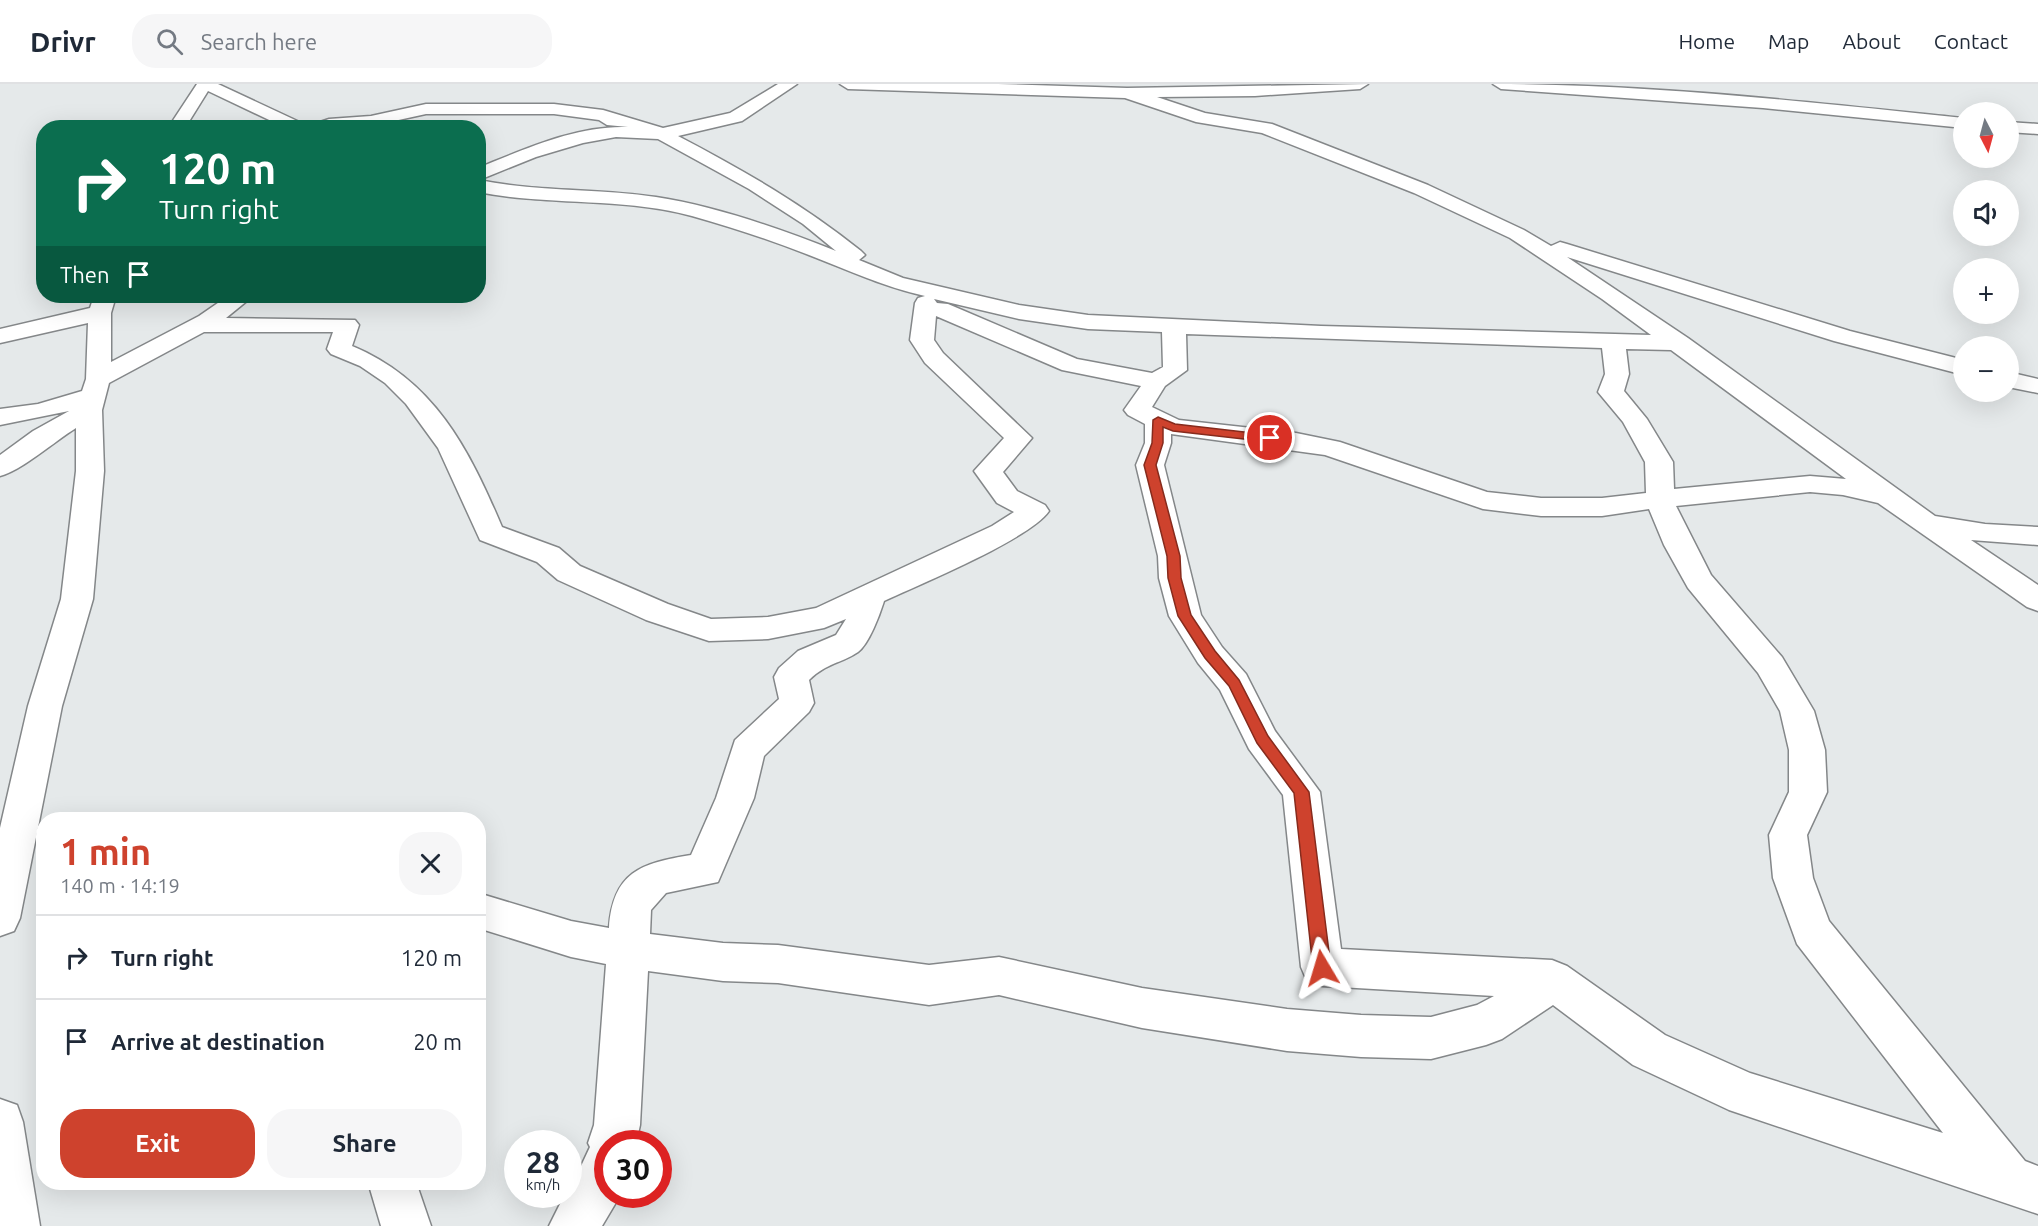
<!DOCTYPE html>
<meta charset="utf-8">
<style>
:root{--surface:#fff;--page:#f6f6f7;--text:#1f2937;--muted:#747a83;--line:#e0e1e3;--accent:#ce422d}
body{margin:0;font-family:Ubuntu,sans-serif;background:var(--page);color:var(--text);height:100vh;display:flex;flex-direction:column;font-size:22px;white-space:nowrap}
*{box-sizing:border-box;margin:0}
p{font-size:20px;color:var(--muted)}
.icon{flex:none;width:33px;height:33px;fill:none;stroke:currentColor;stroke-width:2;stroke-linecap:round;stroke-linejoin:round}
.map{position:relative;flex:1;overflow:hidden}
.drawer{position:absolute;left:36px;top:728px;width:450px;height:378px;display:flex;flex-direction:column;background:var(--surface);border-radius:24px;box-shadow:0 6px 24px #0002}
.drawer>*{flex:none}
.guide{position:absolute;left:36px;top:36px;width:450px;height:183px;border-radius:24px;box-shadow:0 6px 24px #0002;background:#0b6e4f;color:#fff;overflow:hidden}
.needle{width:39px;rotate:174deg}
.fabs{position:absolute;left:1953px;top:18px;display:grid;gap:12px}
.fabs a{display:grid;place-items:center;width:66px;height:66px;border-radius:50%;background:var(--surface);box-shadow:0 6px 24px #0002;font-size:30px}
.speed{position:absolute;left:504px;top:1046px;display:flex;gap:12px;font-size:30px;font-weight:700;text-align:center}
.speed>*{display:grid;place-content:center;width:78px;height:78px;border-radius:50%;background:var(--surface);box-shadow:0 6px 24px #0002;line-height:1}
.speed small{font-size:15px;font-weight:400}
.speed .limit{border:9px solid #d22;background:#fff;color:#111}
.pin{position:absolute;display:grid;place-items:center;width:51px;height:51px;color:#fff;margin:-26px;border:3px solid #fff;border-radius:50%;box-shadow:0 2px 6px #0007}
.me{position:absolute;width:66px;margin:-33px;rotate:353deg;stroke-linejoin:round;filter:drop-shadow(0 0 4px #0008)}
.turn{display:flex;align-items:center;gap:21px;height:126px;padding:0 24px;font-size:27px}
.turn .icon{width:78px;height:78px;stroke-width:2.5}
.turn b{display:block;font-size:42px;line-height:51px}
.then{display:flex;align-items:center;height:57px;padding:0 24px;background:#0003;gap:12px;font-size:22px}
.round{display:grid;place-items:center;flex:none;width:63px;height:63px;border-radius:24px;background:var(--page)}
.overview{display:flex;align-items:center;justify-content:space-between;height:102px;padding:0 24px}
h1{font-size:36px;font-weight:700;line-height:45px;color:var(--accent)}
.button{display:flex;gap:12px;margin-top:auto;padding:12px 24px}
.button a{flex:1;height:69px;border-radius:24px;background:var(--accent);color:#fff;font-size:24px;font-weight:700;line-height:69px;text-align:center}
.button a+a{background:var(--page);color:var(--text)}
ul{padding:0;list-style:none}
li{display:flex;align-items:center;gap:18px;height:84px;padding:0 24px;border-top:2px solid var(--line)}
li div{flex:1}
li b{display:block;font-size:22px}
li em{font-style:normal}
header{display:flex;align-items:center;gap:36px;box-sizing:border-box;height:84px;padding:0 30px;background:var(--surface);border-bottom:2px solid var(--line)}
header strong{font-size:28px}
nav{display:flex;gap:33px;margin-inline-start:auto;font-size:21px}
.search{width:420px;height:54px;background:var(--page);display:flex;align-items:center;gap:15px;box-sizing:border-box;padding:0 21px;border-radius:24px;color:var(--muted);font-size:22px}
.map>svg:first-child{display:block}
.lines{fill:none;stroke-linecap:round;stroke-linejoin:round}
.street-casing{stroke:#848789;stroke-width:3}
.street{fill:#fff;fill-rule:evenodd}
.route{fill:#ce422d;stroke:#862b1d;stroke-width:1.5}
</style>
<header>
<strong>Drivr</strong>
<div class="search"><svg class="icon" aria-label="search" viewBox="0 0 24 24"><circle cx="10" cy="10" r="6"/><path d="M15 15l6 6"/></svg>Search here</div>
<nav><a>Home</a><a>Map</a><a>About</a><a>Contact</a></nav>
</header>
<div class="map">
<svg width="2038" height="1142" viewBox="0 0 2038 1142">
<rect width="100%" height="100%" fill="#e5e9ea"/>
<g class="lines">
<defs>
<g id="street">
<path d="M197 0H218L308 42 329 35 371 32 426 20H554L603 26 663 44 730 29 778 0H797L742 37 678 52C743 86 804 121 861 167L865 171 859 176 903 194 1019 221 1088 231 1321 242 1651 251 1602 215 1510 154 1414 109 1262 49 1196 38 1125 14 848 5 840 0H998L1127 4 1368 0 1360 5 1255 12 1157 13 1205 29 1272 40 1428 101 1524 146 1551 162 1560 158 1567 160 1850 247 1964 276V291L1834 257 1567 173 1688 254 1935 432 1985 440 2038 443V461L1971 456 2038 501V527L2027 523 1878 419 1843 411 1810 408 1676 422 1711 491 1782 573 1814 627 1825 666 1827 708 1807 751 1813 794 1829 837 2025 1077 2038 1082V1130L1729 1026 1633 981 1553 921 1502 955 1486 961 1431 975 1361 973 1287 967 1142 944 999 911 929 921 778 899 723 897 648 887 640 1041 636 1059H608V1110H621L602 1142H549L565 1110H568L590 1063 588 1059 594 1041 606 880 571 873 478 844V809L571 837 609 844C613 788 641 779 691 771L716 714 735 656 779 615 774 593 779 584 798 567 836 551 846 535 824 544 768 555 709 557 646 536 558 496 537 478 480 456 438 364 406 320 385 299 360 282 331 270 327 265 333 248H204L109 299 102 326 104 387 93 515 62 622 20 834 14 847 0 852V744L28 622 61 515 76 387V344C55 357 21 387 0 392V371L33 347 69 327 0 341V325L38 320 82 307 86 295 88 239 0 259V245L90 224 94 212H116L111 229V278L199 232 228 212H253L226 234 355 236 359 241 352 262C434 296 469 365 502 443L559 464 580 482 668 520 711 535 768 533 816 524 992 442 1014 428 997 419 974 387 1004 354 925 279 910 256 915 219 918 214 925 212C884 203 848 186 809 171 771 156 731 143 692 132 622 113 549 122 478 108V84C525 65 577 41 628 43L607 41 599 36 554 30H426L371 42 286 44 208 7 185 44H168ZM616 53 658 55 749 105 803 140 836 167C781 145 715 122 656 113 597 104 537 108 479 96L536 73 583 59ZM934 215 1019 235 1088 245 1162 248 1163 283 1152 289 1077 275 948 220 937 219ZM936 232 1062 286 1141 302 1124 326 1128 331 1145 340V359L1136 381 1158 472 1159 494 1169 532 1198 579 1220 606 1249 665 1283 711 1301 883 1307 897 1322 902 1494 912 1477 921 1431 933 1361 931 1287 925 1142 904 999 873 929 881 778 861 723 859 650 850 651 826 666 809 718 798 754 714 764 672 809 628 814 619 809 596C828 578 840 580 858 568 869 560 880 530 884 517 920 500 1030 455 1049 427L1045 421 1017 407 1003 388 1032 354 943 269 934 256ZM1186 250 1602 264 1605 290 1598 308 1623 338 1645 378 1646 409 1602 414H1541L1487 408 1340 358 1296 349 1179 336 1152 323 1165 302 1187 286ZM1626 265 1671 266 1846 395 1810 392 1674 405 1673 378 1647 335 1624 307 1629 290ZM1171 350 1325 371 1483 425 1541 432H1602L1649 425 1664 461 1688 504 1758 589 1780 627 1789 666V708L1769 751 1773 794 1797 860 1943 1049 1750 989 1665 951 1567 882 1552 876 1341 865 1320 708 1275 647 1246 590 1222 563 1201 531 1164 381 1171 359Z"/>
<path d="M1493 0C1650 0 1807 18 1964 34V44L1763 24 1501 5Z"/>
<polygon points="2008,38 2038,40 2038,50 2008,48"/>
<polygon points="2008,288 2038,295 2038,309 2008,303"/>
<polygon points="0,1015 17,1021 23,1038 40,1142 0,1142"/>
<polygon points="368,1098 416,1098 431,1142 381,1142"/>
</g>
</defs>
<use href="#street" class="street-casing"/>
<use href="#street" class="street"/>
</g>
<polygon class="route" points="1158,333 1175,340 1270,351 1276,354 1270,358 1173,347 1163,343 1163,359 1156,381 1180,472 1181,494 1191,531 1215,567 1239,596 1268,652 1309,708 1331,884 1328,889 1322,891 1316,889 1313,884 1294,709 1257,659 1229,602 1205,574 1178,532 1168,494 1167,472 1144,381 1152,359 1153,336"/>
</svg>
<div class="fabs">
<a><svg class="needle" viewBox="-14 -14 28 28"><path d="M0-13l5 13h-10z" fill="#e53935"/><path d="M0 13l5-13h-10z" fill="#747a83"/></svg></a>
<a><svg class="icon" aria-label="sound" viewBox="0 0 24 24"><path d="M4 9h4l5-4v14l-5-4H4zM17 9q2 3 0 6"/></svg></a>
<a>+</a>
<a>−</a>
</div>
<div class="speed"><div>28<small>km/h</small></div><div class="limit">30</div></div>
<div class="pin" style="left:1270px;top:354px;background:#d93025"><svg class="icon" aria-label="arrive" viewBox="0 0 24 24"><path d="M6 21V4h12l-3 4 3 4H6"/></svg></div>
<svg class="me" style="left:1322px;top:884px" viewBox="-20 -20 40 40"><path d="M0-17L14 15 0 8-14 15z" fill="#ce422d" stroke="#fff" stroke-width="4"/></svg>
<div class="guide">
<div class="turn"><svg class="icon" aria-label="right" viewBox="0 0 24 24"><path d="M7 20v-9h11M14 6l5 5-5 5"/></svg><div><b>120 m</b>Turn right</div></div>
<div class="then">Then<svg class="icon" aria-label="arrive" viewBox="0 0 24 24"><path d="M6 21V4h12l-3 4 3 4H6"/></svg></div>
</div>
<section class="drawer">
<div class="overview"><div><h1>1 min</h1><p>140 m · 14:19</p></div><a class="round"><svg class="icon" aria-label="close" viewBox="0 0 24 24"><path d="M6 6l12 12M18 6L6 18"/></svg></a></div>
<ul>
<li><svg class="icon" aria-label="right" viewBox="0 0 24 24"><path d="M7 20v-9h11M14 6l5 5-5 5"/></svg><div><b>Turn right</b></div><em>120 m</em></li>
<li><svg class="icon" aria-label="arrive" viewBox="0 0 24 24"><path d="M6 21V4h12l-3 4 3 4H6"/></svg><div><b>Arrive at destination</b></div><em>20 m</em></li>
</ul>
<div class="button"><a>Exit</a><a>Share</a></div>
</section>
</div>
